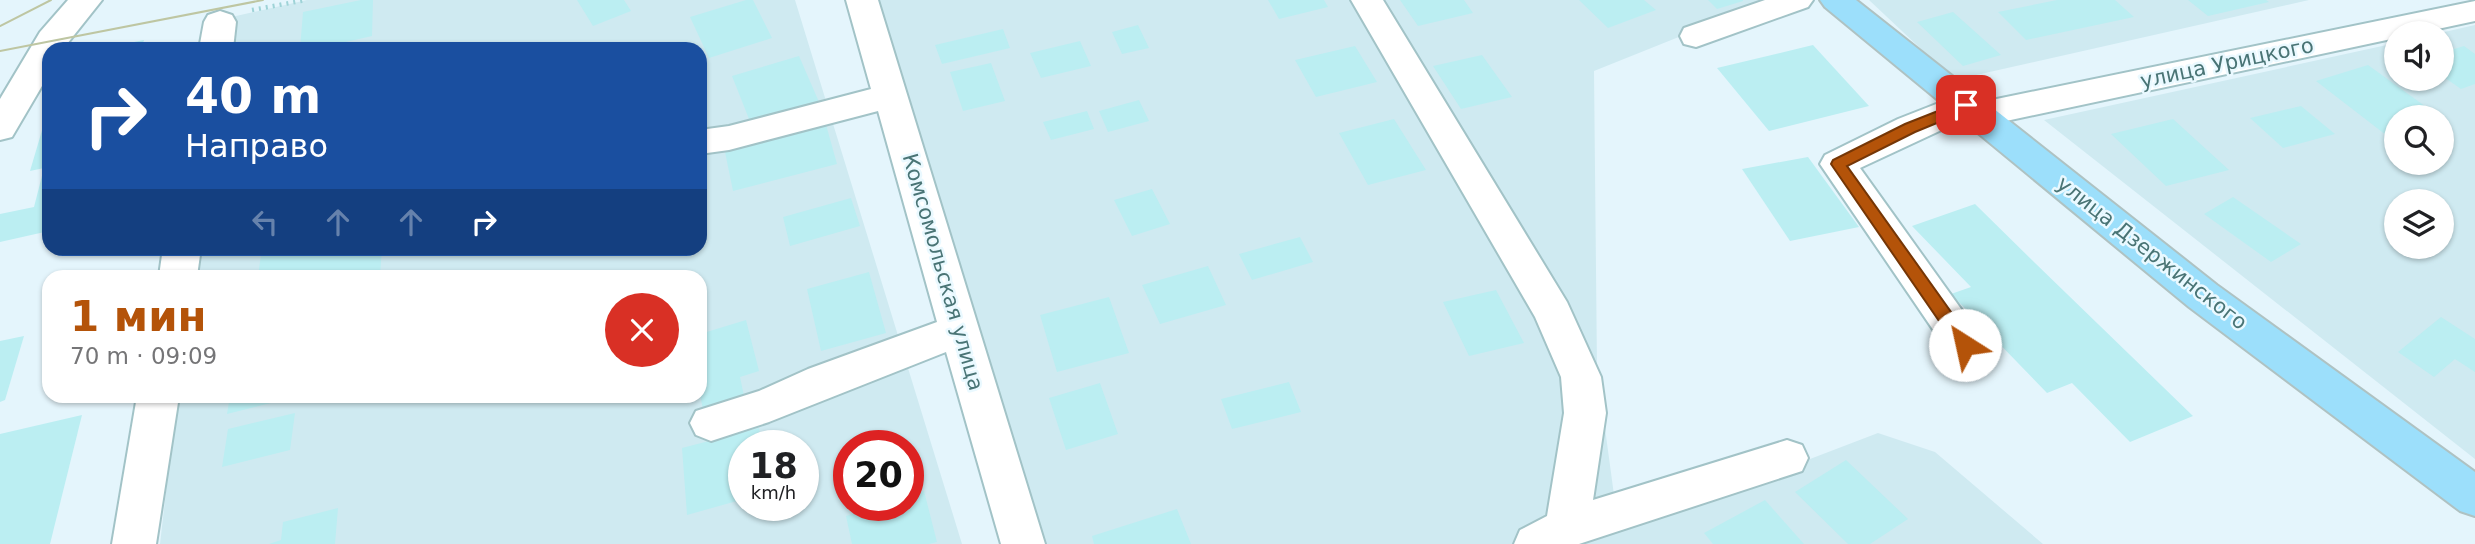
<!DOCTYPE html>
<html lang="ru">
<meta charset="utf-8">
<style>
:root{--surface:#fff;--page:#f6f6f6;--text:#202124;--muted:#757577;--accent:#b45309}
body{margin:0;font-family:"DejaVu Sans",sans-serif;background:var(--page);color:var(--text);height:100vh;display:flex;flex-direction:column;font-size:26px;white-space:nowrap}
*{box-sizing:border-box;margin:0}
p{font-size:23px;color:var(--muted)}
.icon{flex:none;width:38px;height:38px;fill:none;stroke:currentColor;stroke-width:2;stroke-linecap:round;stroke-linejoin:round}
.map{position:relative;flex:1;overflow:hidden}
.sheet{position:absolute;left:42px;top:270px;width:665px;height:133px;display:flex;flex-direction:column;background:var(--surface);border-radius:21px;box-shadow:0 2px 5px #0004}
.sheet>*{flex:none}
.guide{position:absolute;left:42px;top:42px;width:665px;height:214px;border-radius:21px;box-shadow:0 2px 5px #0004;background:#1a4fa0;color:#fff;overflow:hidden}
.buttons{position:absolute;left:2384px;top:21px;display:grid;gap:14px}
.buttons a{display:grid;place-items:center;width:70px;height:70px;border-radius:50%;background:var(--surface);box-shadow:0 2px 5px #0004;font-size:35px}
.speed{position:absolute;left:728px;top:430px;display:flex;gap:14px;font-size:35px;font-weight:700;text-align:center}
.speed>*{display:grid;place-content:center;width:91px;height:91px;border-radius:50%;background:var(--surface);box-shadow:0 2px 5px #0004;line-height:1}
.speed small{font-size:18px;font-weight:400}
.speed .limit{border:10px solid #d22;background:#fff;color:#111}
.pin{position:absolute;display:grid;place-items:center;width:60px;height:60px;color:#fff;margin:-30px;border-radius:14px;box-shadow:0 4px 10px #0006}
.me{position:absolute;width:77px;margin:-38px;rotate:325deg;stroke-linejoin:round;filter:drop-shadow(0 0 5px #0008)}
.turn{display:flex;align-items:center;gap:24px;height:147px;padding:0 28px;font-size:32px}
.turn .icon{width:91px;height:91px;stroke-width:2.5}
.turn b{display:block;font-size:49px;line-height:60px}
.lanes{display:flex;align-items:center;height:66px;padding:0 28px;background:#0003;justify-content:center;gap:35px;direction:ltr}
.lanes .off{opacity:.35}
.round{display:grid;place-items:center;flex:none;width:74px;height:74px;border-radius:37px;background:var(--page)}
.overview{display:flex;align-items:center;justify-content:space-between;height:119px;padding:0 28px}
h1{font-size:42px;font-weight:700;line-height:52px;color:var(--accent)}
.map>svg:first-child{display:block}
.residential{fill:#cfeaf1;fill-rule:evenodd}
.building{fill:#bbeef2}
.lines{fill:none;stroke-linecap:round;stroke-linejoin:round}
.minor-casing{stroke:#a2c3c7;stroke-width:4}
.major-casing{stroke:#afc2c2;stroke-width:4}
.path{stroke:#9ed3d7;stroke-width:4.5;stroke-dasharray:2 5;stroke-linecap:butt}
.minor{fill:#fff;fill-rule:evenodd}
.major{fill:#9cdffb;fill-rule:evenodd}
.tram{stroke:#bec6a2;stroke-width:2}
.route{fill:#b45309;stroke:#753606;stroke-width:2}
.labels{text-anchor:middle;stroke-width:5;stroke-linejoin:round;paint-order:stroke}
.street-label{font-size:21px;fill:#497475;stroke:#eaf9ff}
</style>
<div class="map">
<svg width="2475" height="544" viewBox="0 0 2475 544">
<rect width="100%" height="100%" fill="#e4f5fc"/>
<g class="residential">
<path d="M307 0H795L962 544H160L177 396H700V276H190L193 249 700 248V49H215L218 20ZM744 446H803V506H744ZM849 446H908V506H849Z"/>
<polygon points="878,0 1771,0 1594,71 1597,369 1619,532 1878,433 1935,452 2043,544 1036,544"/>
<polygon points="1869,0 2309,0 1954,80"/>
<path d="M2475 25V459L2044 120 2396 43V79H2441L2440 33ZM2396 117H2441V163H2396ZM2396 201H2441V247H2396Z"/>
</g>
<g class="building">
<polygon points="361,0 373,0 372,36 315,49 300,49 303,12"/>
<polygon points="577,0 624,0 631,11 593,26"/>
<polygon points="746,0 753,0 772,38 709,58 690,17"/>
<polygon points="1268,0 1324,0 1328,7 1279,19"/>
<polygon points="1400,0 1464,0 1473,13 1418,26"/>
<polygon points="1579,0 1644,0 1656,10 1608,28"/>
<polygon points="1708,0 1743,0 1743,1 1717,9"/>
<polygon points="2057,0 2115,0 2134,17 2026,40 1998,12"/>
<polygon points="2188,0 2266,0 2269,2 2208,16"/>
<polygon points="1953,12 2001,55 1963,66 1917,22"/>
<polygon points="1138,25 1149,48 1122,54 1112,32"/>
<polygon points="1003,29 1010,48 942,64 935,45"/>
<polygon points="144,40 141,49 104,49 104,48"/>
<polygon points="1080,41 1091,66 1041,78 1030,53"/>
<polygon points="1813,45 1869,106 1769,131 1717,68"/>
<polygon points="1355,46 1377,82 1316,97 1295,60"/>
<polygon points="2464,46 2475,54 2475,84 2461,89 2441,75 2441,53"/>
<polygon points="1482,55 1512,97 1461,109 1433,66"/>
<polygon points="799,56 819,102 751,124 732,76"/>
<polygon points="991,63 1005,101 963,111 950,72"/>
<polygon points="2368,65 2440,117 2396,117 2396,132 2386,135 2316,81"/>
<polygon points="1139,100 1149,121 1108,132 1099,111"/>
<polygon points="2301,106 2335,134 2283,148 2250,118"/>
<polygon points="48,110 49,231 0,242 0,214 34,207 44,168 30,171"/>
<polygon points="1087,111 1094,129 1051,140 1043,122"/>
<polygon points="1394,119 1426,170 1368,185 1339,133"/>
<polygon points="2173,119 2229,170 2166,186 2111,134"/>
<polygon points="825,121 837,164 733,191 724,147"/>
<polygon points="1808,157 1859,227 1790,241 1742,169"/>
<polygon points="1152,189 1170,224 1132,236 1114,200"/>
<polygon points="2233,197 2301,244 2271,262 2204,214"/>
<polygon points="851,198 860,226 790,246 783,217"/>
<polygon points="1975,204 2035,263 2193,416 2130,442 2072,383 2047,393 1951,294 1971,287 1912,226"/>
<polygon points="1300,237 1313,262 1252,280 1239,254"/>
<polygon points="262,248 382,248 380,276 258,276"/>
<polygon points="1208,266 1226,305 1160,324 1142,285"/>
<polygon points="869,272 886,333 821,351 807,289"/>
<polygon points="1496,290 1524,343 1469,356 1443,302"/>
<polygon points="1109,297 1129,353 1057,372 1040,315"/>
<polygon points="2441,317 2475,339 2475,372 2455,359 2434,377 2398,352"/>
<polygon points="746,320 759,371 740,377 744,396 703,409 700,395 700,334"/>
<polygon points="24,336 5,400 0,402 0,341"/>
<polygon points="1289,382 1301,412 1232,429 1221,399"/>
<polygon points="1100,383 1118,434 1066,450 1049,398"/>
<polygon points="230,396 299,396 227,414"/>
<polygon points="295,413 290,450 222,467 228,429"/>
<polygon points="82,415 50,544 0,544 0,434"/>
<polygon points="759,428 762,446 744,446 744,499 687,515 682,448"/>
<polygon points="1846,460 1908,519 1870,544 1848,544 1795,492"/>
<polygon points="924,491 937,542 929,544 852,544 846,516 877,506 908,506 908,496"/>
<polygon points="1765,500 1804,544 1713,544 1704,533"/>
<polygon points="338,508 335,544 269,544 281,540 283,522"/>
<polygon points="1177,509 1191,544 1094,544 1092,536"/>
</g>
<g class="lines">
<defs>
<g id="minor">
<polygon points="68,0 102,0 63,49 49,49 49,74 12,137 0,140 0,99 40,32"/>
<polygon points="846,0 878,0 1045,544 1001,544 946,352 769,422 711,441 696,435 690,423 696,411 759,391 808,369 937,322 878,111 729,150 700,154 700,130 729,126 871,89"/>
<polygon points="1351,0 1383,0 1567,302 1601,377 1606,413 1593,500 1787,440 1802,445 1808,458 1802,471 1579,544 1514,544 1520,530 1547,516 1564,413 1561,377 1535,317"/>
<polygon points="1765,0 1813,0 1808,7 1696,47 1684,44 1680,36 1684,28"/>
<polygon points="2475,1 2475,21 2419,33 2396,33 2396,38 1978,127 1966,124 1963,120 1860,168 1979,334 1985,345 1979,356 1965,361 1951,356 1820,164 1825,155 1898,119 1954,97 1966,93 1978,97 1982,102"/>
<polygon points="220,11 232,15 236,22 233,49 199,49 204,22 208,15"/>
<polygon points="163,248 201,248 197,276 159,276"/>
<polygon points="137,396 179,396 156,544 112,544"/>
</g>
<polygon id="major" points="1820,0 1856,0 2217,285 2475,472 2475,516 2460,511 2189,307 1825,7"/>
</defs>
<use href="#minor" class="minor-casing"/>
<use href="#major" class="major-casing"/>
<polyline class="path" points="252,10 306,0"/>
<use href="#minor" class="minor"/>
<use href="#major" class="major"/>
<g class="tram">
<polyline points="0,26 51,0"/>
<polyline points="0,51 263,0"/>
</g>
</g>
<polygon class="route" points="1966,100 1973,105 1971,109 1915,132 1847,166 1971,340 1973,345 1971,350 1959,350 1831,164 1833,160 1905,124"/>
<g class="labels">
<g class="street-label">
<text transform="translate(2227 63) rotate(-12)" y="7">улица Урицкого</text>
<text transform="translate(2152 253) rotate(38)" y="7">улица Дзержинского</text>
<text transform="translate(943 272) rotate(74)" y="7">Комсомольская улица</text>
</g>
</g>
</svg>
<div class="buttons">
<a><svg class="icon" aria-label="sound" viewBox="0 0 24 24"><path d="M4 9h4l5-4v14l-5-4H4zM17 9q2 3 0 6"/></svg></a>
<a><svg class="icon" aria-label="search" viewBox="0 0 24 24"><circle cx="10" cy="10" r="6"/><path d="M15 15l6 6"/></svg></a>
<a><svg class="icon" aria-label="layers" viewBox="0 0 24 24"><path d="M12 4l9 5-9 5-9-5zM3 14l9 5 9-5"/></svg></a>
</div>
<div class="speed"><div>18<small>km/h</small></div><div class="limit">20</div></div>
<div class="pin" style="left:1966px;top:105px;background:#d93025"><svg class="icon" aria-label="arrive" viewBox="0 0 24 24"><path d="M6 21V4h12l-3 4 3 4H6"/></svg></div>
<svg class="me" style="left:1965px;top:345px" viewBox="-20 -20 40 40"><circle r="19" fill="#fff"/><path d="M0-13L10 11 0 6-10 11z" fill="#b45309"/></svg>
<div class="guide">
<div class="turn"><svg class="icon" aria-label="right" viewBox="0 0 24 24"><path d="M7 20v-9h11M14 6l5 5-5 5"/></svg><div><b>40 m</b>Направо</div></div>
<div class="lanes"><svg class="icon off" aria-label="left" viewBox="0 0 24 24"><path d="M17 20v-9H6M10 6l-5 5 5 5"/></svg><svg class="icon off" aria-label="ahead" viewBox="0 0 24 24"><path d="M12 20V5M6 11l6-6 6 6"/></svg><svg class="icon off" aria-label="ahead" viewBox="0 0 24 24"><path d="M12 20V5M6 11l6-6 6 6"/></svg><svg class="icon" aria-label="right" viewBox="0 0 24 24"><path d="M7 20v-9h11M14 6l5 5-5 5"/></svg></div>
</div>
<section class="sheet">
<div class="overview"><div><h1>1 мин</h1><p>70 m · 09:09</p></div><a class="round" style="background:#d93025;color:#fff"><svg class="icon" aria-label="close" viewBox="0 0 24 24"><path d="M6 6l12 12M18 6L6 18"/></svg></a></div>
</section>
</div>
